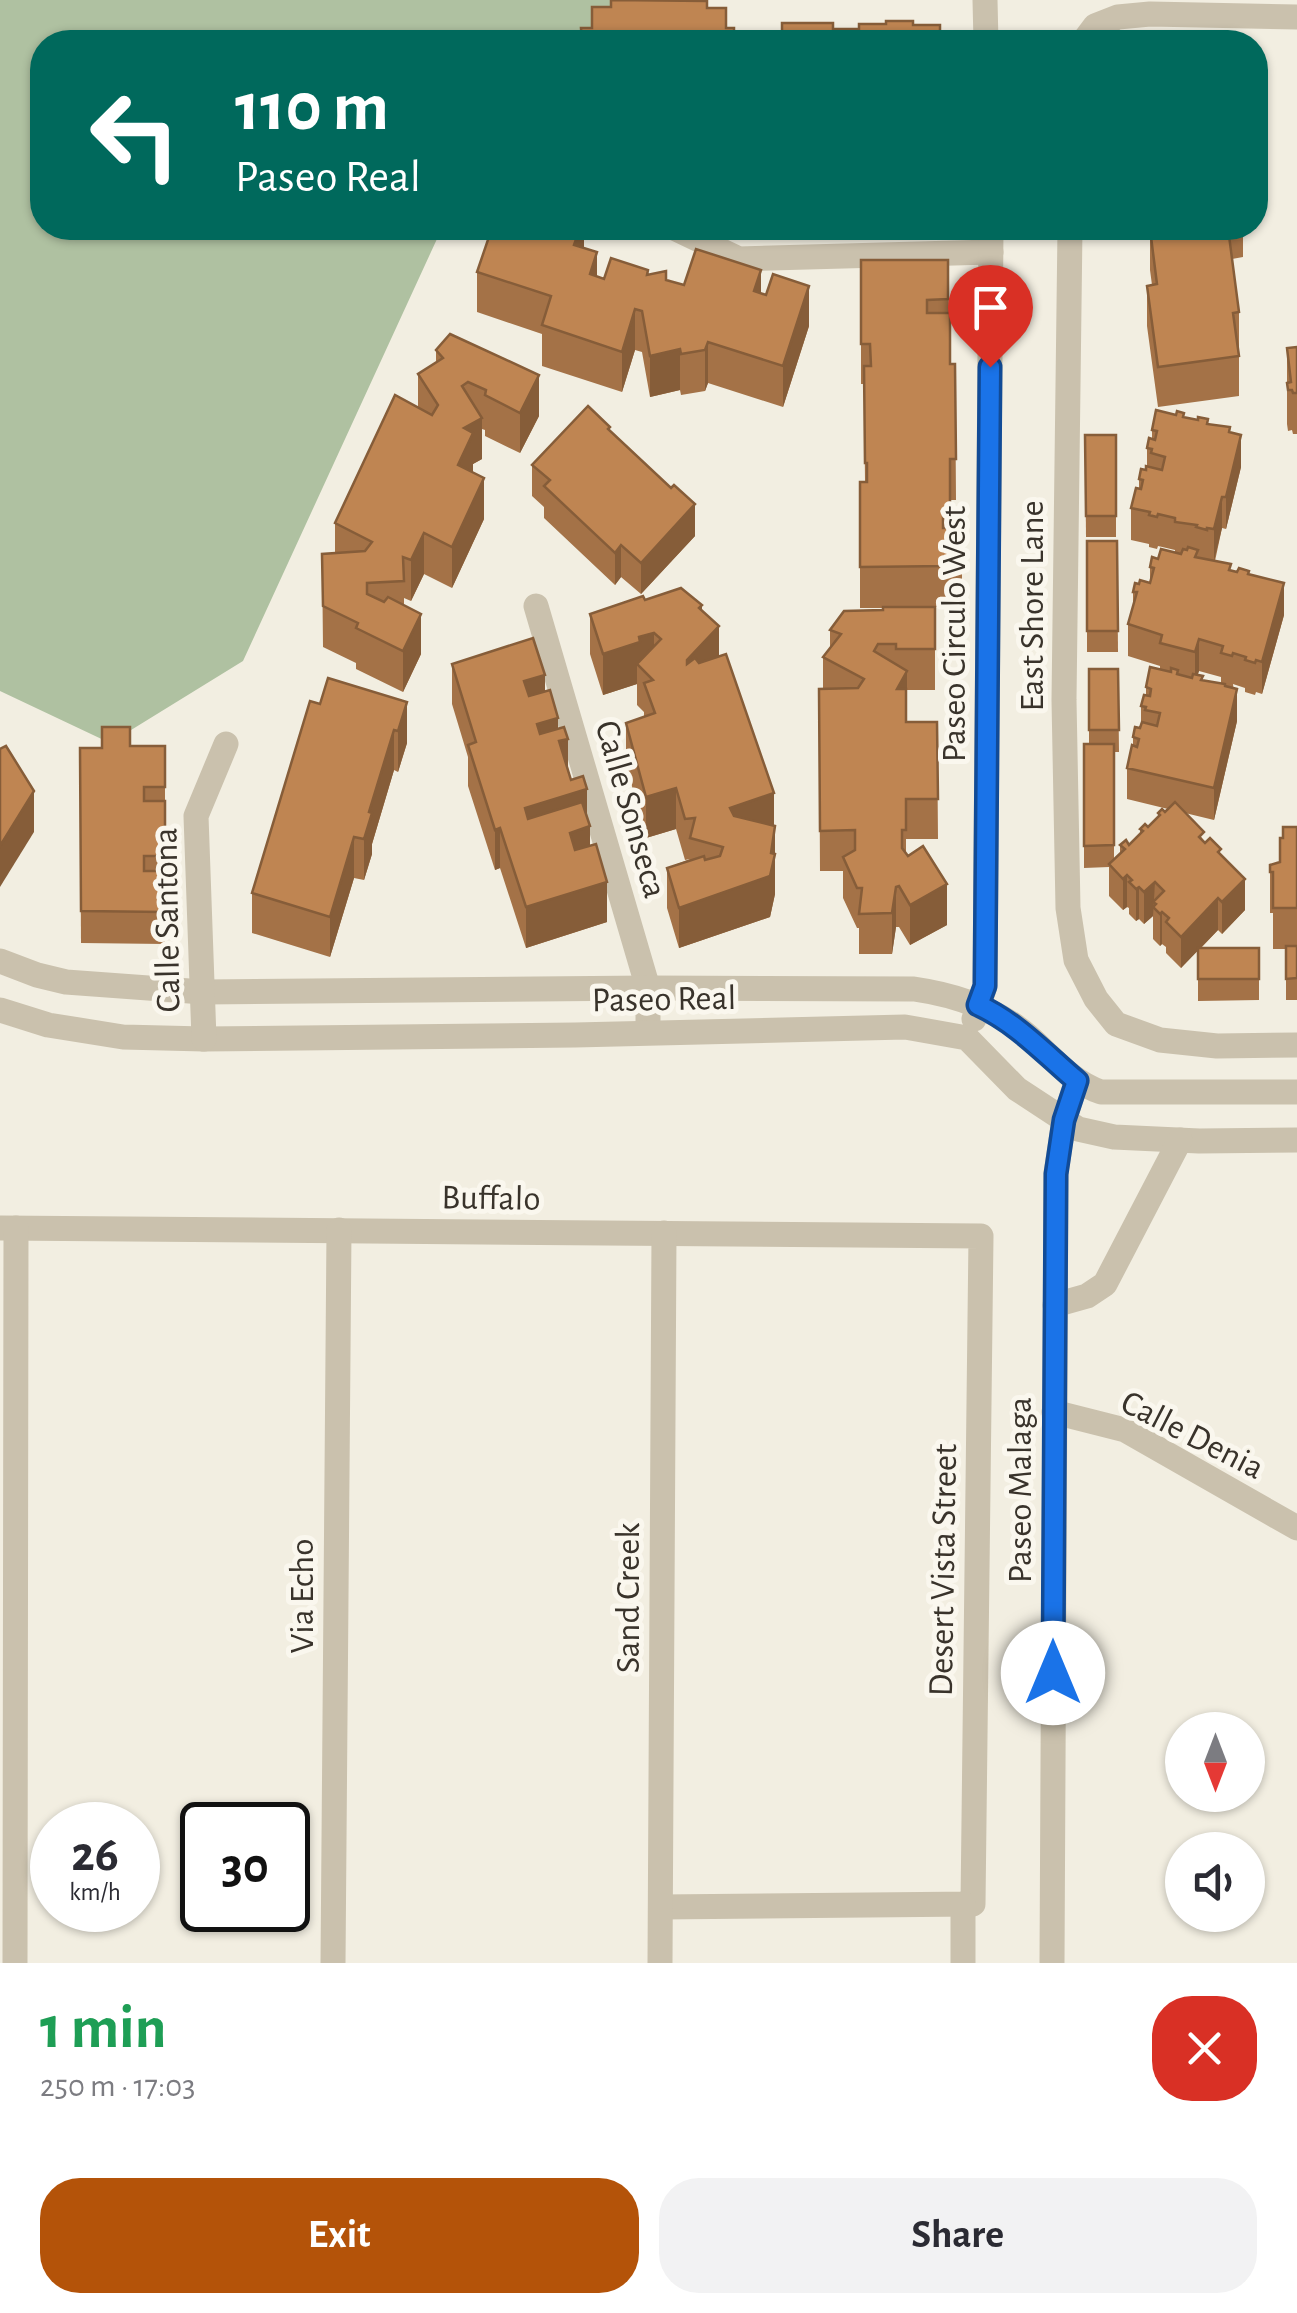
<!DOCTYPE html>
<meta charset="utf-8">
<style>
:root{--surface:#fff;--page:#f2f2f3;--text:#2b2b33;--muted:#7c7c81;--accent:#b45309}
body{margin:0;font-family:"Alegreya Sans",sans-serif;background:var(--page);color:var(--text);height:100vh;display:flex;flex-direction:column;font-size:38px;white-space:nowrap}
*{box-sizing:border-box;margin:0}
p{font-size:32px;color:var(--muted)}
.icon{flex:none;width:55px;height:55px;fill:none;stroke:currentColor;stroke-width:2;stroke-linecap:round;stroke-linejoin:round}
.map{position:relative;height:1963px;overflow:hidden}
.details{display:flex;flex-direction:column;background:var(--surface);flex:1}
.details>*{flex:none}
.hud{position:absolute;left:30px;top:30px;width:1238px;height:210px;border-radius:40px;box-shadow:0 2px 8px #0004;background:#00695c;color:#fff;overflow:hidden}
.needle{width:65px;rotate:180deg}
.controls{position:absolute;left:1165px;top:1712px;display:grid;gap:20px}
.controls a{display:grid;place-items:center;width:100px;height:100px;border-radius:50%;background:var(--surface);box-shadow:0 2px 8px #0004;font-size:50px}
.speed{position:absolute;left:30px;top:1802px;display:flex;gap:20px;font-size:50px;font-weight:700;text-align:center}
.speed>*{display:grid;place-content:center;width:130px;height:130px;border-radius:50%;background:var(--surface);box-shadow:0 2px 8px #0004;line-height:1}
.speed small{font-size:25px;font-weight:400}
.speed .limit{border:5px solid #111;border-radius:15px;background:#fff;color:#111}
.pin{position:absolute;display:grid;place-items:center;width:85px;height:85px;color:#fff;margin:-102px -42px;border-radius:50% 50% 50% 0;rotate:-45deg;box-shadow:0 0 10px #0007}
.pin .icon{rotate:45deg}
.me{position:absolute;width:110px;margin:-55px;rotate:0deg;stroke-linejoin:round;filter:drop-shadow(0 0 8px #0008)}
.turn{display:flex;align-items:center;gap:35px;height:210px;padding:0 40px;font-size:45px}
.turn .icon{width:130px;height:130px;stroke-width:2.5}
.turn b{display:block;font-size:70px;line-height:85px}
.round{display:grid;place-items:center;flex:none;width:105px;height:105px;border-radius:40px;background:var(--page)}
.summary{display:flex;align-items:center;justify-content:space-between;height:170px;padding:0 40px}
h1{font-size:60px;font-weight:600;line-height:75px;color:#1e9e55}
.primary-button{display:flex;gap:20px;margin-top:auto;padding:20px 40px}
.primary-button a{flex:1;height:115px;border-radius:40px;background:var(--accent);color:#fff;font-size:40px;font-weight:600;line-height:115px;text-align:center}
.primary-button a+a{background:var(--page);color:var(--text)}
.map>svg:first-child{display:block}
.green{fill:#afc1a1}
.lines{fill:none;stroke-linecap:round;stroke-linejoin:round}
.minor{stroke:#cac1ad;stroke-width:25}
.wall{fill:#a47247;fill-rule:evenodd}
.shaded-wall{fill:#865d39}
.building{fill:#bf8552;stroke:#865d39;stroke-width:2.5}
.route-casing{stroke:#114b97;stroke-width:25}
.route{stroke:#1a73e8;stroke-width:18}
.labels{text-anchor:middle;stroke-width:10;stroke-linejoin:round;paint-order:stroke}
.street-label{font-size:35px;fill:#39332b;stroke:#faf7ee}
</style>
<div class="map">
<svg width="1297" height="1963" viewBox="0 0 1297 1963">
<rect width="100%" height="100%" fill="#f2eee1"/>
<polygon class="green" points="0,0 615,0 582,42 42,42 42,228 442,228 243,661 110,743 0,691"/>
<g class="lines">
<g class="minor">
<polyline points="985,0 986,42"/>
<polyline points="1083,42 1095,26 1118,17 1150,14 1297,17"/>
<polyline points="674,228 739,259 991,252"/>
<polyline points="1070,228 1064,700 1068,908 1076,960 1096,999 1116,1024 1160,1040 1217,1046 1297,1045"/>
<polyline points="536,606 648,988 648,1032"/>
<path d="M0 961 37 975 66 982 203 992 648 988 914 989C956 995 995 1008 1028 1036 1052 1057 1071 1082 1101 1092H1297"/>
<polyline points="0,1010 48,1025 123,1037 204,1039 575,1035 905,1027 967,1038 1017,1089 1078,1129 1114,1137 1199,1141 1297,1140"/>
<polyline points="974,1019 985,986 991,228"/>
<polyline points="204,1039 196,816 226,744"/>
<polyline points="0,1228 981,1236 973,1904 661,1907"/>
<polyline points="1055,1305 1087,1296 1105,1284 1180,1140"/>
<polyline points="1054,1412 1125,1430 1297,1528"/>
<polyline points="15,1963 16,1228"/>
<polyline points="333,1963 339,1230"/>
<polyline points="660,1963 664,1233"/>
<polyline points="963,1963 963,1904"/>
<polyline points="1052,1963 1056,1173 1064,1120 1077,1081"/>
</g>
</g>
<g class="wall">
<polygon points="584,228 584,248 597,276 604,279 648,274 684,285 761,294 809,326 783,407 708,383 705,391 681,395 680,390 650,397 642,352 635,350 622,392 542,366 542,334 477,312 477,272"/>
<polygon points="1163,228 1243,228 1243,257 1232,259 1239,312 1239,396 1158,407 1147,326 1147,286 1152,285 1150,270 1150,229"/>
<polygon points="861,260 948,260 950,364 955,364 956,500 950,500 950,536 962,536 962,600 947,600 947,607 935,607 935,690 907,690 907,711 906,714 906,722 937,722 938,839 906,839 906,853 947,925 910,945 899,927 896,927 892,954 859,954 859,928 857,928 843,898 843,871 820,871 819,689 823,689 823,657 830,648 830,630 883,610 883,608 860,608 860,482 865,482 864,384 861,384"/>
<polygon points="1297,347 1297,434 1293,434 1292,430 1288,431 1287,424 1287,348"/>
<polygon points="436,350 539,416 520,453 485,436 485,430 482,429 482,459 473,464 473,473 484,519 452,588 424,574 411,601 404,598 404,605 421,654 403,692 356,669 356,663 323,647 322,554 335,553 335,523 418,407 418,374 436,362"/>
<path d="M1184 417 1208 424 1230 432 1241 467 1226 529 1222 528 1215 561 1231 570 1249 574 1284 615 1262 694 1256 692 1255 695 1245 692V688L1233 684 1237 721 1214 820 1185 813 1204 841 1221 854 1245 910 1222 934 1218 930 1201 948H1259V1000L1198 1001V950L1181 968 1166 953V947L1162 944 1160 946 1153 939V916L1144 924 1139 919 1136 921 1129 914V908L1127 907 1123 910 1109 896V867L1084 868V744H1089V669H1118L1119 752H1114V859L1120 853V845H1129L1140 834V829L1148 827 1158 817V813L1165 812 1168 809 1127 799V768L1133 746V737L1141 724V706L1146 695V687L1160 669V666L1128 656V624L1133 606V592L1139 584 1150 582V567L1158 559 1175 552V550L1158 546 1157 549 1149 547V544L1131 540V508L1139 488V479L1147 467V448L1152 439V430ZM1199 671 1221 677V683L1203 680 1197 675Z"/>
<polygon points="610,431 695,536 641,594 621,577 615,585 544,518 544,507 532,496 532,465"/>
<polygon points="1085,435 1116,435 1116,537 1086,537"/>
<polygon points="1087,541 1117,541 1118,652 1087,652"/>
<polygon points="645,600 702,611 719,656 774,826 775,826 775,894 770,917 679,948 667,908 667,868 690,859 685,860 676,829 646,838 626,764 626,723 644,717 644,712 637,705 637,684 603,695 590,654 590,614"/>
<polygon points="452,664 545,691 558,728 571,780 587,817 590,846 607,922 526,948 500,868 495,870 468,786 468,757 452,704"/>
<polygon points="407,702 407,743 398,772 394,770 372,844 372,854 364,880 354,878 330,957 252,933 252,893 320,704"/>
<polygon points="130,746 165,746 165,944 81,943 80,748"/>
<polygon points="1297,827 1297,1000 1286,1000 1286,949 1273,949 1273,913 1270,913 1270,865 1280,862 1283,838"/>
</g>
<g class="shaded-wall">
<polygon points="580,228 584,228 584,254 574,245"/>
<polygon points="597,252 597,293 590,274"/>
<polygon points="761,270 761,311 754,291"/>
<polygon points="809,286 809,326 783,407 783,366"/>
<polygon points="635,309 635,350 622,392 622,352"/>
<polygon points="708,342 708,383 705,391 705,350"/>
<polygon points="680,349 680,390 650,397 650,356"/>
<polygon points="539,375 539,416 520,453 520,413"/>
<polygon points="482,418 482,459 473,464 473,473 458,465 464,428"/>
<polygon points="1241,435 1241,467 1226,529 1226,497"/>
<polygon points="484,478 484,519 452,588 452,547"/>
<polygon points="1222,497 1222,528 1214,561 1214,529"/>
<polygon points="695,504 695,536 641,594 641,563"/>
<polygon points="424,533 424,574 411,601 411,560"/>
<polygon points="621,545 621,577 615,585 615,553"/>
<polygon points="1284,583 1284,615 1262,694 1262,662"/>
<polygon points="702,605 702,644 719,626 719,667 687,700 687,660 699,608"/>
<polygon points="421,614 421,654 403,692 403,651"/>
<polygon points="654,633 654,674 637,664 637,684 603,695 603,654 639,637"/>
<polygon points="1199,639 1199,671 1195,684 1195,652"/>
<polygon points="907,671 907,711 897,729 897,689"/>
<polygon points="545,675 545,715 524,722 524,681"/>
<polygon points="1237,689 1237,721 1214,820 1214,788"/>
<polygon points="407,702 407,743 398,772 398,731"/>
<polygon points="558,718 558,758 537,765 537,724"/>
<polygon points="394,730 394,770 372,844 372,854 364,880 364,839 369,812"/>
<polygon points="568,739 568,779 559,741"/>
<polygon points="676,788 676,829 646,838 646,797"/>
<polygon points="587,789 587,827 590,826 590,867 525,849 525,808"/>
<polygon points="34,791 34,832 0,887 0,846"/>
<polygon points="774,793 774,833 730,848 730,808"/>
<polygon points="775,826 775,894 770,917 679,948 679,908 771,853"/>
<polygon points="500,828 500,868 495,870 495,830"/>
<polygon points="354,837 354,878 330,957 330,917"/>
<polygon points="1127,875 1127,907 1123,910 1123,879"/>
<polygon points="1245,879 1245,910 1222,934 1222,902"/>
<polygon points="607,882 607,922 526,948 526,907"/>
<polygon points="1155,882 1153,916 1144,924 1144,892"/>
<polygon points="947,884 947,925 910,945 910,905"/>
<polygon points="896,887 896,927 892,954 892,913"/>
<polygon points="1139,887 1139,919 1136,921 1136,889"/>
<polygon points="1218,898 1218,930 1181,968 1181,937"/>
<polygon points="1162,912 1162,944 1160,946 1160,914"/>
</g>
<g class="building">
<polygon points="611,0 707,1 707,8 726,8 726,28 734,28 734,42 582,42 581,28 592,28 592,7 611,7"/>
<polygon points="886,21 913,21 913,25 940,25 940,41 946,41 946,42 782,42 782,23 833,23 833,29 859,29 859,24 886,24"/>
<polygon points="492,228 580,228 574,245 597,252 590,274 604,279 611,258 648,270 647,275 666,271 666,280 684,285 696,249 761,270 754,291 766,295 773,274 809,286 783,366 708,342 705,350 681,354 680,349 650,356 642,311 635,309 622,352 542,325 551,296 477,272"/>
<polygon points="1164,228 1228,228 1239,312 1233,313 1239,356 1158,367 1147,286 1157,284 1150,229"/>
<polygon points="861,260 948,260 948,299 927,300 927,313 950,313 950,364 955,364 956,459 950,459 950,510 943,510 943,528 948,528 948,536 962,536 962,560 947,560 947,566 860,567 860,482 867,482 867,463 865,463 864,366 871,366 870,344 861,344"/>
<polygon points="450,334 539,375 520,413 485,395 486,390 468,382 462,386 482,418 464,428 473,433 458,465 484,478 452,547 424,533 411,560 403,557 404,581 367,583 367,594 384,602 388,597 421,614 403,651 356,628 358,623 323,606 322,554 365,551 372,542 335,523 395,395 432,415 438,405 418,374 443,358 436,350"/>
<polygon points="1297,347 1297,393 1293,393 1292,390 1288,390 1287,383 1291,382 1287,348"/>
<polygon points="588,406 610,427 608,429 671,488 674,485 695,504 641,563 621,545 615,553 544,486 550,480 532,465"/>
<polygon points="1156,410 1176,415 1177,411 1184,413 1183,417 1198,420 1198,417 1208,419 1207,424 1230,427 1229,432 1241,435 1226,497 1222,497 1214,529 1207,528 1207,530 1196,527 1197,525 1175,522 1175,518 1158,514 1157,517 1149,515 1150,512 1131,508 1136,488 1141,489 1143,480 1139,479 1141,469 1146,470 1146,466 1162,470 1165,457 1151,453 1152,449 1147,448 1149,438 1155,440 1157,431 1152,430"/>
<polygon points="1085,435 1116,435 1116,516 1086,516"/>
<polygon points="1087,541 1117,541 1118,631 1087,631"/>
<polygon points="1188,547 1198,550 1195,557 1231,564 1229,570 1237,572 1239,568 1249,571 1248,574 1284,583 1262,662 1256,660 1255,663 1245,660 1246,657 1233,653 1232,656 1221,653 1223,646 1199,639 1195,652 1160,643 1162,635 1128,624 1137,592 1133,592 1135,583 1139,584 1140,580 1150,583 1154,568 1150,567 1152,557 1158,559 1161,549 1181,554 1183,549 1187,550"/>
<polygon points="681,588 702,605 699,608 719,626 687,660 687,664 695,658 699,663 726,654 774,793 730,808 734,816 775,826 771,853 775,854 770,876 679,908 667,868 704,856 705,860 720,856 723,847 690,838 695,818 685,819 676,788 646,797 626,723 655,713 644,683 653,680 637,664 661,639 654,633 639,637 640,642 603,654 590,614 643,596 645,600"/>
<polygon points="883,607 935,607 935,649 896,649 896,644 878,644 874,651 907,671 897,689 906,689 906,722 937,722 938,799 906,799 906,830 902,830 902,848 908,856 923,846 947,884 910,905 899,886 896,887 892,913 859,914 862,888 857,888 843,857 855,850 855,830 820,831 819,689 858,688 864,679 823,657 841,634 830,630 844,611 883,610"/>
<polygon points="533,638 545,675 524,681 529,696 550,690 558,718 537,724 540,734 564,727 568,739 559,741 571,780 583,776 587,789 525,808 528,819 582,802 590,826 570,833 575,850 596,844 607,882 526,907 500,828 495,830 468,745 476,742 452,664"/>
<polygon points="1150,667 1171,672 1171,668 1178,670 1177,674 1192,678 1193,674 1203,676 1201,680 1225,684 1225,686 1237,689 1214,788 1127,768 1132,745 1137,747 1139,739 1133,737 1135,727 1140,728 1142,722 1157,726 1160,713 1145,710 1146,707 1141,706 1144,695 1150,696 1151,689 1146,687"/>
<polygon points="1089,669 1118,669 1119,730 1089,730"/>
<polygon points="328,678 407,702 398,731 394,730 369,812 372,813 364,839 354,837 330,917 252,893 310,701 320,704"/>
<polygon points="102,727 130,727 130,746 165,746 165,787 144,787 144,801 165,801 165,856 144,856 144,871 165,871 165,912 81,911 80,748 102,748"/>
<polygon points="1084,744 1114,744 1114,845 1084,846"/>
<polygon points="6,746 34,791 0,846 0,749"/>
<polygon points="1175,802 1204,832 1199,837 1205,843 1210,838 1221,849 1218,852 1245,879 1222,902 1218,898 1181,937 1166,922 1169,918 1162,912 1160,914 1153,907 1156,904 1153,902 1164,891 1155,882 1144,892 1139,887 1136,889 1129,882 1132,880 1127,875 1123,879 1109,864 1125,849 1120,845 1126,840 1129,845 1143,831 1140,829 1145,824 1148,827 1160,815 1158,813 1162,809 1165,812"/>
<polygon points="1283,827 1297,827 1297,908 1273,908 1273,872 1270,872 1270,865 1280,862 1280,838 1283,838"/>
<polygon points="1286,946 1297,946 1297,978 1286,979"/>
<rect x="1198" y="948" width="61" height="31"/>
</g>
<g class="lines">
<defs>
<path id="route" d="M990 367 985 986 978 1005C1017 1023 1045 1054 1077 1081L1064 1120 1056 1174 1053 1673"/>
</defs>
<use href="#route" class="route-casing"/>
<use href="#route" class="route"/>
</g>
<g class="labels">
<g class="street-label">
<text transform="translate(1031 606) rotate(-90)" y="12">East Shore Lane</text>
<text transform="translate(953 634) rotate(-90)" y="12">Paseo Circulo West</text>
<text transform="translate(632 809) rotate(74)" y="12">Calle Sonseca</text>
<text transform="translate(166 920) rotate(-91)" y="12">Calle Santona</text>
<text transform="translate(664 998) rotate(-1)" y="12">Paseo Real</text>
<text transform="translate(491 1197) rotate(1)" y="12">Buffalo</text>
<text transform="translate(1193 1434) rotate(27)" y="12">Calle Denia</text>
<text transform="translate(1019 1490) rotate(-90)" y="12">Paseo Malaga</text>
<text transform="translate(942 1570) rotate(-89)" y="12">Desert Vista Street</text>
<text transform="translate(301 1596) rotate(-90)" y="12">Via Echo</text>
<text transform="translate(627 1598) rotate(-90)" y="12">Sand Creek</text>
</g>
</g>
</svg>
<div class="controls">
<a><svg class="needle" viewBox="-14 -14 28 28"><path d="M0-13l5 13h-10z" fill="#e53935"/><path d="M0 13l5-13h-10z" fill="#7c7c81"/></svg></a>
<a><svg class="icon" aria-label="sound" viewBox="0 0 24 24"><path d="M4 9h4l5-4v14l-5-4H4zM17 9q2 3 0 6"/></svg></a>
</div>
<div class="speed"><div>26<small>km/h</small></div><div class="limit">30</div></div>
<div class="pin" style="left:990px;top:367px;background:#d93025"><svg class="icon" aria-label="arrive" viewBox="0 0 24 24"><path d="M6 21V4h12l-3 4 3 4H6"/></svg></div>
<svg class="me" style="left:1053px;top:1673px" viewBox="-20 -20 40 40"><circle r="19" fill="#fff"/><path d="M0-13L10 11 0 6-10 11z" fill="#1a73e8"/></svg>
<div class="hud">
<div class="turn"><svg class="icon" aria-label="left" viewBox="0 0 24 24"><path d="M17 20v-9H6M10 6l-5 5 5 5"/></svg><div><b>110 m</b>Paseo Real</div></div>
</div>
</div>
<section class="details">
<div class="summary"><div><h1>1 min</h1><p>250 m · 17:03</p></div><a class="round" style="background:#d93025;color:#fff"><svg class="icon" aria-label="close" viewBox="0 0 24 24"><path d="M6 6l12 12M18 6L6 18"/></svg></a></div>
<div class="primary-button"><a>Exit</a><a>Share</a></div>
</section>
